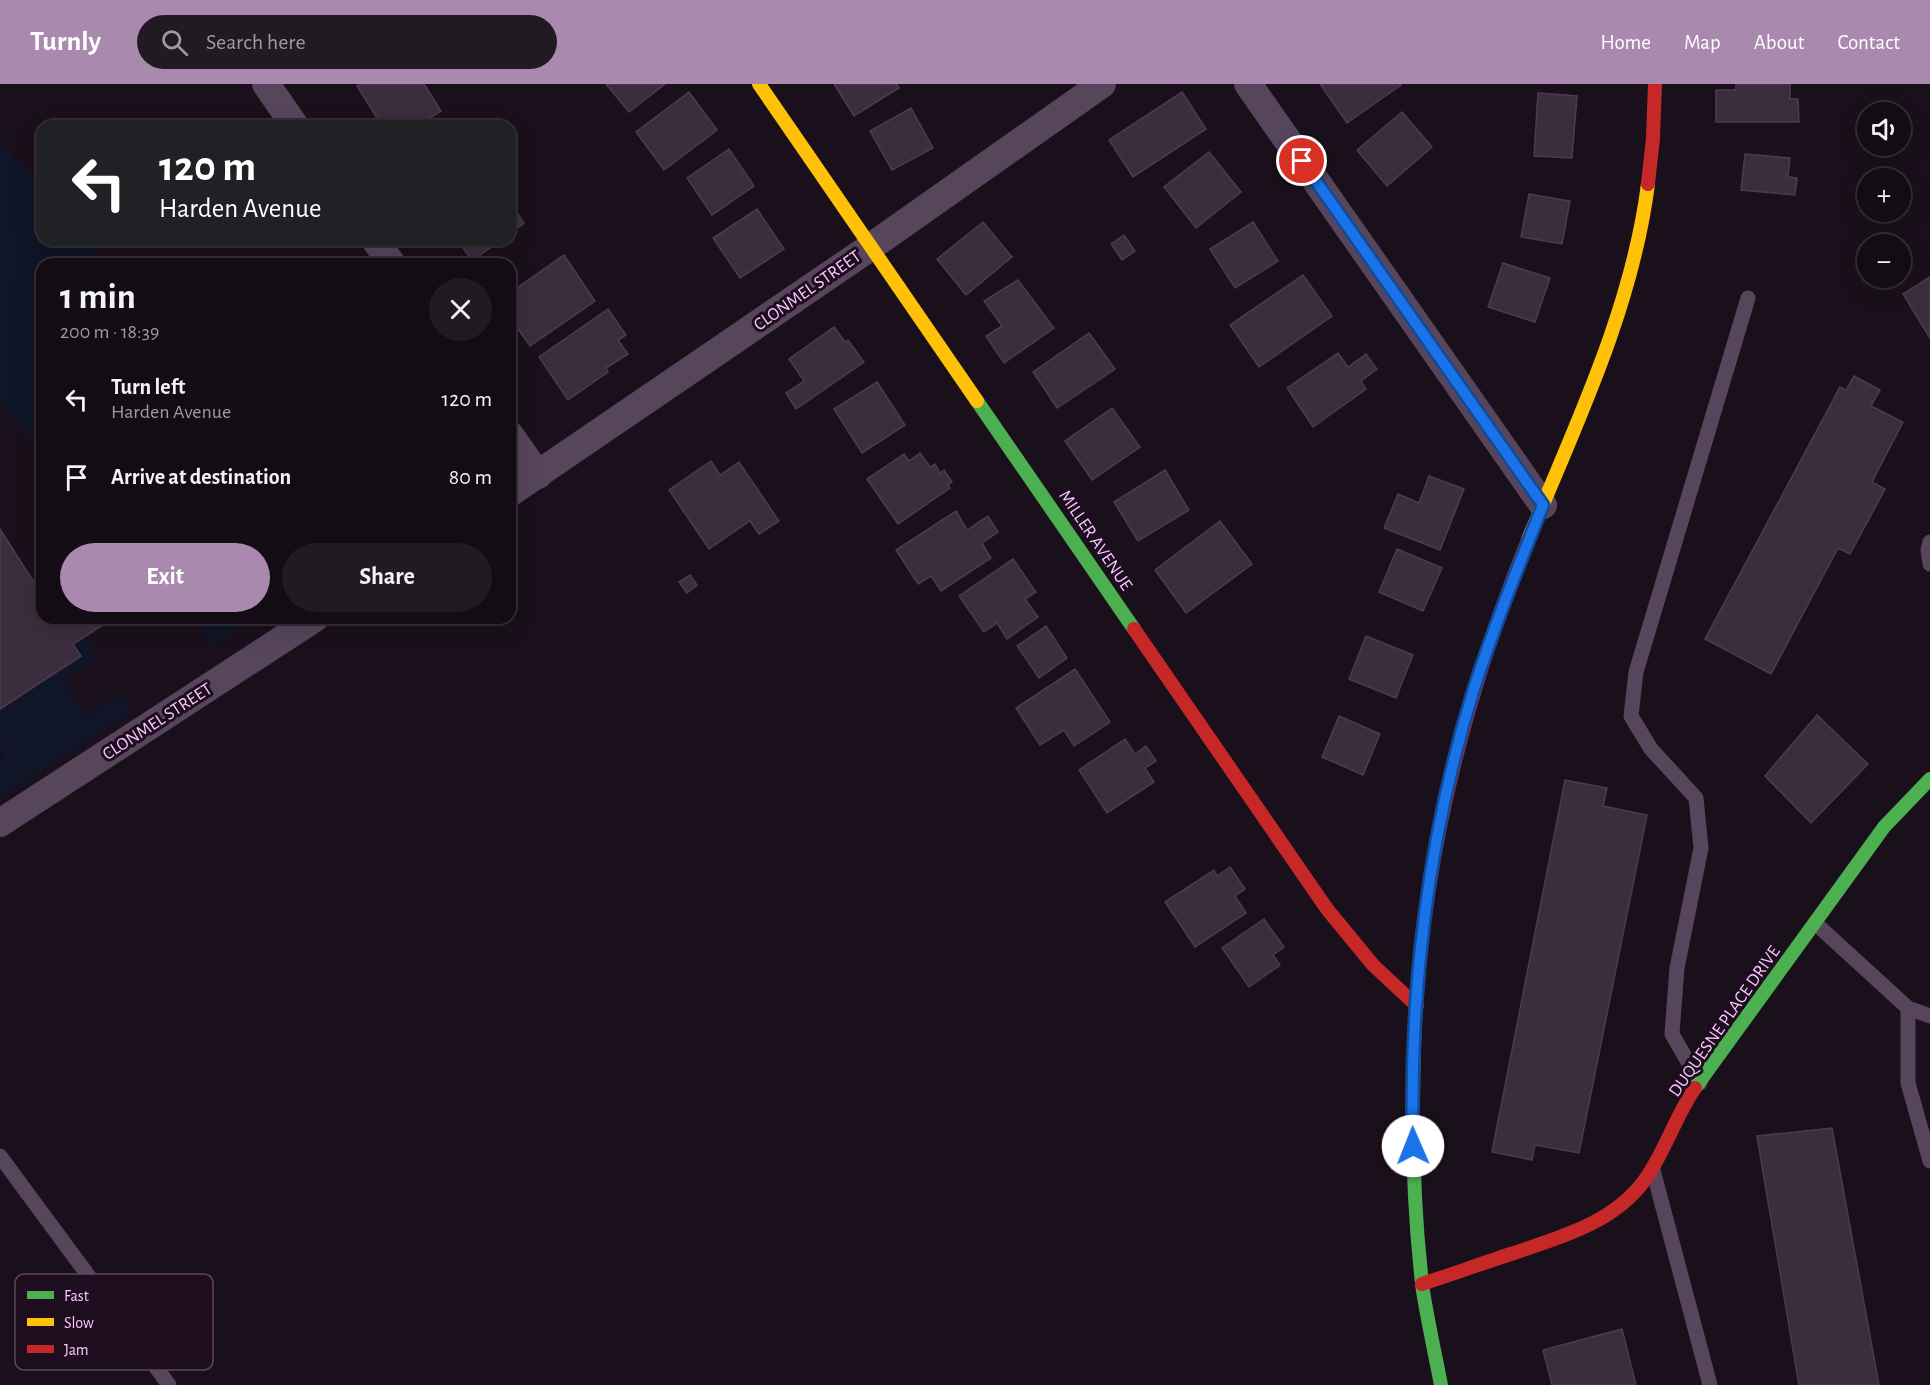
<!DOCTYPE html>
<meta charset="utf-8">
<style>
:root{--surface:#140c14;--page:#211a22;--text:#f1f3f6;--muted:#9d9ba0;--line:#332c34;--accent:#aa89af}
body{margin:0;font-family:"Alegreya Sans",sans-serif;background:var(--page);color:var(--text);height:100vh;display:flex;flex-direction:column;font-size:22px;white-space:nowrap}
*{box-sizing:border-box;margin:0}
p{font-size:20px;color:var(--muted)}
.icon{flex:none;width:33px;height:33px;fill:none;stroke:currentColor;stroke-width:2;stroke-linecap:round;stroke-linejoin:round}
.map{position:relative;flex:1;overflow:hidden}
.sheet{position:absolute;left:36px;top:174px;width:480px;height:366px;display:flex;flex-direction:column;background:var(--surface);border-radius:18px;box-shadow:0 6px 24px #0002,0 0 0 2px var(--line)}
.sheet>*{flex:none}
.guide{position:absolute;left:36px;top:36px;width:480px;height:126px;border-radius:18px;box-shadow:0 6px 24px #0002,0 0 0 2px var(--line);background:#202124;color:#fff;overflow:hidden}
.fabs{position:absolute;left:1857px;top:18px;display:grid;gap:12px}
.fabs a{display:grid;place-items:center;width:54px;height:54px;border-radius:50%;background:var(--surface);box-shadow:0 6px 24px #0002,0 0 0 2px var(--line);font-size:30px}
.pin{position:absolute;display:grid;place-items:center;width:51px;height:51px;color:#fff;margin:-26px;border:3px solid #fff;border-radius:50%;box-shadow:0 2px 6px #0007}
.me{position:absolute;width:66px;margin:-33px;rotate:359deg;stroke-linejoin:round;filter:drop-shadow(0 0 4px #0008)}
.turn{display:flex;align-items:center;gap:21px;height:126px;padding:0 24px;font-size:27px}
.turn .icon{width:78px;height:78px;stroke-width:2.5}
.turn b{display:block;font-size:42px;line-height:51px}
.round{display:grid;place-items:center;flex:none;width:63px;height:63px;border-radius:32px;background:var(--page)}
.summary{display:flex;align-items:center;justify-content:space-between;height:102px;padding:0 24px}
h1{font-size:36px;font-weight:700;line-height:45px}
.button{display:flex;gap:12px;margin-top:auto;padding:12px 24px}
.button a{flex:1;height:69px;border-radius:36px;background:var(--accent);color:#fff;font-size:24px;font-weight:700;line-height:69px;text-align:center}
.button a+a{background:var(--page);color:var(--text)}
ul{padding:0;list-style:none}
li{display:flex;align-items:center;gap:18px;height:78px;padding:0 24px}
li div{flex:1}
li b{display:block;font-size:22px}
li em{font-style:normal}
header{display:flex;align-items:center;gap:36px;box-sizing:border-box;height:84px;padding:0 30px;background:var(--accent);color:#fff}
header strong{font-size:28px}
nav{display:flex;gap:33px;margin-inline-start:auto;font-size:21px}
.search{width:420px;height:54px;background:var(--page);display:flex;align-items:center;gap:15px;box-sizing:border-box;padding:0 21px;border-radius:33px;color:var(--muted);font-size:22px}
.map>svg:first-child{display:block}
.green{fill:#101527}
.building{fill:#3c2d3e;stroke:#4d3a50;stroke-width:1.5}
.lines{fill:none;stroke-linecap:round;stroke-linejoin:round}
.lane{stroke:#57455c;stroke-width:15}
.street{stroke:#57455c;stroke-width:28}
.fast{stroke:#4caf50;stroke-width:14}
.slow{stroke:#ffc107;stroke-width:14}
.jam{stroke:#c62828;stroke-width:14}
.route-casing{stroke:#114b97;stroke-width:15}
.route{stroke:#1a73e8;stroke-width:10}
.labels{text-anchor:middle;stroke-width:6;stroke-linejoin:round;paint-order:stroke}
.street-label{font-size:18px;fill:#f8caff;stroke:#1e0c1f}
.key{fill:#1e0c1f;stroke:#5f4562;stroke-width:1.5}
.key-label{font-size:16px;fill:#f8caff}
</style>
<header>
<strong>Turnly</strong>
<div class="search"><svg class="icon" aria-label="search" viewBox="0 0 24 24"><circle cx="10" cy="10" r="6"/><path d="M15 15l6 6"/></svg>Search here</div>
<nav><a>Home</a><a>Map</a><a>About</a><a>Contact</a></nav>
</header>
<div class="map">
<svg width="1930" height="1301" viewBox="0 0 1930 1301">
<rect width="100%" height="100%" fill="#1a101b"/>
<g class="green">
<polygon points="0,56 42,105 42,156 86,156 106,180 42,180 42,367 0,319"/>
<polygon points="189,534 254,534 214,562"/>
<polygon points="85,552 95,568 96,574 64,596 86,632 119,612 124,613 130,621 128,631 0,714 0,677 5,674 0,665 0,625 81,573 73,560"/>
</g>
<g class="building">
<polygon points="361,0 424,0 441,27 418,42 382,42 357,2"/>
<polygon points="606,0 665,0 629,28"/>
<polygon points="834,0 897,0 899,4 854,32"/>
<polygon points="1320,0 1400,0 1401,1 1347,39"/>
<polygon points="1736,0 1790,0 1790,15 1798,15 1799,38 1716,38 1716,6 1736,6"/>
<polygon points="689,8 717,46 664,86 636,48"/>
<polygon points="1182,8 1206,45 1133,93 1109,56"/>
<polygon points="1538,9 1577,12 1572,74 1534,72"/>
<polygon points="911,24 933,64 892,86 870,47"/>
<polygon points="1402,28 1432,63 1387,102 1357,66"/>
<polygon points="729,65 754,102 712,131 687,94"/>
<polygon points="1209,68 1241,108 1196,144 1164,103"/>
<polygon points="1745,70 1790,74 1788,93 1797,94 1795,111 1741,106"/>
<polygon points="1529,110 1570,117 1562,160 1521,153"/>
<polygon points="510,119 524,139 510,150"/>
<polygon points="757,125 784,165 740,194 713,154"/>
<polygon points="983,138 1012,173 966,211 937,175"/>
<polygon points="1253,138 1278,177 1235,204 1210,165"/>
<polygon points="1124,151 1135,167 1122,176 1111,160"/>
<polygon points="458,156 501,156 472,177"/>
<polygon points="564,171 595,217 530,262 510,234 510,209"/>
<polygon points="1503,179 1550,194 1535,238 1488,223"/>
<polygon points="1303,191 1332,232 1259,283 1230,241"/>
<polygon points="1930,193 1930,254 1903,210"/>
<polygon points="1018,196 1054,244 1004,279 986,252 1002,242 984,217"/>
<polygon points="608,225 626,251 618,256 628,270 606,284 608,288 568,316 539,273"/>
<polygon points="834,243 845,258 848,256 864,278 796,325 786,309 804,297 789,275"/>
<polygon points="1089,249 1115,285 1057,324 1033,288"/>
<polygon points="1338,269 1348,283 1366,270 1377,285 1361,297 1366,305 1313,343 1287,304"/>
<polygon points="1854,292 1880,306 1871,322 1903,338 1872,398 1885,405 1850,470 1838,464 1771,590 1705,555 1840,303 1846,306"/>
<polygon points="877,298 905,341 862,369 834,325"/>
<polygon points="1112,324 1140,363 1092,396 1065,357"/>
<polygon points="920,369 930,383 935,380 940,389 944,386 952,398 948,401 950,404 898,440 867,395 904,370 909,377"/>
<polygon points="711,377 720,391 739,378 779,437 759,450 750,437 709,465 669,406"/>
<polygon points="1165,386 1189,426 1138,457 1114,418"/>
<polygon points="1429,392 1464,405 1440,466 1384,444 1398,410 1419,419"/>
<polygon points="956,427 967,446 988,432 998,448 982,459 991,474 941,507 931,492 918,500 896,466"/>
<polygon points="1220,437 1252,480 1186,529 1155,486"/>
<polygon points="0,445 42,511 42,534 103,534 106,539 73,560 81,572 0,625"/>
<polygon points="1397,465 1442,484 1423,527 1379,508"/>
<polygon points="1013,475 1036,508 1025,515 1038,533 1007,555 997,539 984,548 959,512"/>
<polygon points="690,491 697,501 687,509 679,498"/>
<polygon points="1046,542 1067,574 1039,594 1017,562"/>
<polygon points="1366,552 1413,571 1396,614 1349,595"/>
<polygon points="1075,585 1110,638 1074,662 1064,646 1040,661 1016,624"/>
<polygon points="1817,631 1868,680 1811,739 1765,692"/>
<polygon points="1339,632 1380,650 1363,691 1322,673"/>
<polygon points="1125,655 1135,670 1146,662 1156,677 1145,684 1154,698 1107,729 1079,686"/>
<polygon points="1565,696 1607,704 1603,722 1647,731 1579,1069 1535,1061 1532,1076 1492,1068"/>
<polygon points="1230,783 1245,805 1235,812 1246,829 1195,863 1165,818 1214,786 1217,792"/>
<polygon points="1264,835 1284,863 1273,871 1280,881 1249,903 1222,864"/>
<polygon points="1832,1044 1879,1301 1799,1301 1757,1052"/>
<polygon points="1622,1245 1636,1301 1552,1301 1543,1266"/>
</g>
<g class="lines">
<g class="lane">
<polyline points="1930,458 1928,466 1930,480"/>
<polyline points="1815,839 1908,924 1930,932"/>
<polyline points="1908,924 1908,999 1930,1077"/>
<polyline points="1700,999 1672,950 1677,884 1701,764 1696,714 1651,665 1631,632 1636,588 1748,214"/>
<polyline points="0,1072 169,1301"/>
<polyline points="1653,1086 1710,1301"/>
</g>
<g class="street">
<polyline points="266,0 295,42"/>
<polyline points="1248,0 1543,421"/>
<polyline points="375,156 392,180"/>
<polyline points="510,351 538,391"/>
<polyline points="510,409 872,162 1102,0"/>
<polyline points="0,739 315,534"/>
</g>
<g class="fast">
<polyline points="977,317 1134,545"/>
<path d="M1415 939C1411 1029 1412 1117 1423 1207 1428 1238 1435 1270 1441 1301"/>
<polyline points="1695,1004 1884,743 1930,695"/>
</g>
<g class="slow">
<polyline points="759,0 977,317"/>
<path d="M1528 456C1576 340 1632 225 1648 100"/>
</g>
<g class="jam">
<polyline points="1648,100 1653,54 1655,0"/>
<polyline points="1134,545 1327,825 1373,881 1417,922"/>
<path d="M1415 939C1423 773 1466 609 1528 456"/>
<path d="M1422 1200C1453 1190 1483 1179 1514 1169 1561 1153 1613 1139 1644 1097 1665 1068 1675 1033 1695 1004"/>
</g>
</g>
<g class="lines">
<defs>
<path id="route" d="M1302 77 1543 421C1518 483 1493 545 1473 608 1428 753 1409 910 1413 1062"/>
</defs>
<use href="#route" class="route-casing"/>
<use href="#route" class="route"/>
</g>
<g class="labels">
<g class="street-label">
<text transform="translate(807 206) rotate(-35)" y="6">CLONMEL STREET</text>
<text transform="translate(1096 456) rotate(56)" y="6">MILLER AVENUE</text>
<text transform="translate(157 637) rotate(-33)" y="6">CLONMEL STREET</text>
<text transform="translate(1724 937) rotate(-55)" y="6">DUQUESNE PLACE DRIVE</text>
</g>
</g>
<rect x="15" y="1190" width="198" height="96" rx="9" class="key"/>
<rect x="27" y="1207" width="27" height="8" fill="#4caf50"/>
<rect x="27" y="1234" width="27" height="8" fill="#ffc107"/>
<rect x="27" y="1261" width="27" height="8" fill="#c62828"/>
<g class="key-label">
<text x="64" y="1217">Fast</text>
<text x="64" y="1244">Slow</text>
<text x="64" y="1271">Jam</text>
</g>
</svg>
<div class="fabs">
<a><svg class="icon" aria-label="sound" viewBox="0 0 24 24"><path d="M4 9h4l5-4v14l-5-4H4zM17 9q2 3 0 6"/></svg></a>
<a>+</a>
<a>−</a>
</div>
<div class="pin" style="left:1302px;top:77px;background:#d93025"><svg class="icon" aria-label="arrive" viewBox="0 0 24 24"><path d="M6 21V4h12l-3 4 3 4H6"/></svg></div>
<svg class="me" style="left:1413px;top:1062px" viewBox="-20 -20 40 40"><circle r="19" fill="#fff"/><path d="M0-13L10 11 0 6-10 11z" fill="#1a73e8"/></svg>
<div class="guide">
<div class="turn"><svg class="icon" aria-label="left" viewBox="0 0 24 24"><path d="M17 20v-9H6M10 6l-5 5 5 5"/></svg><div><b>120 m</b>Harden Avenue</div></div>
</div>
<section class="sheet">
<div class="summary"><div><h1>1 min</h1><p>200 m · 18:39</p></div><a class="round"><svg class="icon" aria-label="close" viewBox="0 0 24 24"><path d="M6 6l12 12M18 6L6 18"/></svg></a></div>
<ul>
<li><svg class="icon" aria-label="left" viewBox="0 0 24 24"><path d="M17 20v-9H6M10 6l-5 5 5 5"/></svg><div><b>Turn left</b><p>Harden Avenue</p></div><em>120 m</em></li>
<li><svg class="icon" aria-label="arrive" viewBox="0 0 24 24"><path d="M6 21V4h12l-3 4 3 4H6"/></svg><div><b>Arrive at destination</b></div><em>80 m</em></li>
</ul>
<div class="button"><a>Exit</a><a>Share</a></div>
</section>
</div>
